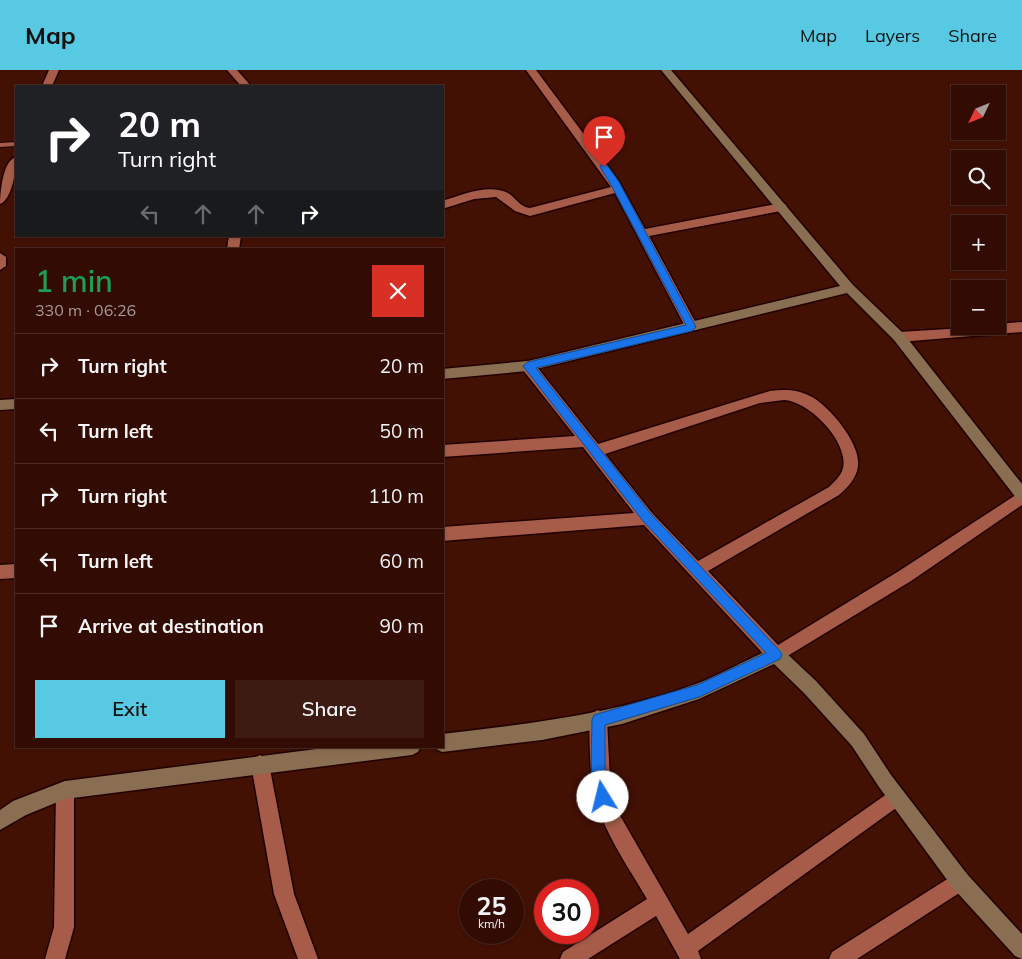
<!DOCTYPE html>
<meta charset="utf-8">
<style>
:root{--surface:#320c03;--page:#3d1a12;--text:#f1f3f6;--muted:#a89b9a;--line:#4d2c25;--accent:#57c9e3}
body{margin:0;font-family:Mulish,sans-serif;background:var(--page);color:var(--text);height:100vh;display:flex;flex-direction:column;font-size:19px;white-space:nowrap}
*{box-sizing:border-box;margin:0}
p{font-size:16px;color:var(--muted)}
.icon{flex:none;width:28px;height:28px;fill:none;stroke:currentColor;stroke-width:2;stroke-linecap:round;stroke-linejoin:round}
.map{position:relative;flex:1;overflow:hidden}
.sheet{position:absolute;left:15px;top:178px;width:429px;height:500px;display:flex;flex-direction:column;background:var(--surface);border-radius:0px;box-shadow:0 1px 4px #0004,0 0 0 1px var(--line)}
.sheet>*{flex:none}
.top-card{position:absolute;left:15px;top:15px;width:429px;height:152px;border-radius:0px;box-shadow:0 1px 4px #0004,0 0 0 1px var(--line);background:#202124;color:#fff;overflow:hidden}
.needle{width:32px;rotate:227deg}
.tools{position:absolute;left:951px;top:15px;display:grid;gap:10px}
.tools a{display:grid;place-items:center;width:55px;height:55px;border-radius:0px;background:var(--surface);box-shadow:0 1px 4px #0004,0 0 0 1px var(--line);font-size:25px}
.speed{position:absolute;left:459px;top:809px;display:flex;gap:10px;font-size:25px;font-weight:700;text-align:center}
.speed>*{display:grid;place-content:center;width:65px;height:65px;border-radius:50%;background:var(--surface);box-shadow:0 1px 4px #0004,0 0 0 1px var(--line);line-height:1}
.speed small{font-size:12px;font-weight:400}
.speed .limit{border:8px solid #d22;background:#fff;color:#111}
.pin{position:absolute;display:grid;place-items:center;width:42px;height:42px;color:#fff;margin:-51px -21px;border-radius:50% 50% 50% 0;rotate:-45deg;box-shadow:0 0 5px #0007}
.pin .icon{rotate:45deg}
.me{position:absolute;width:55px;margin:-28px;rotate:351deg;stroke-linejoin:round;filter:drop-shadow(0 0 4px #0008)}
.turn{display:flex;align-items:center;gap:18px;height:105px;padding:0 20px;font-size:22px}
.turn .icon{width:65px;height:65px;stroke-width:2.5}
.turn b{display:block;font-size:35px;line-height:42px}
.lanes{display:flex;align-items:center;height:48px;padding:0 20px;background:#0003;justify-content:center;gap:25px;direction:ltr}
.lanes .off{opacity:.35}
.round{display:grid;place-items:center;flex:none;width:52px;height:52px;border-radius:0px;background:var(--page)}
.summary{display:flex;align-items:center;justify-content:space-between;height:85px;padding:0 20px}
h1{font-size:30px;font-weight:600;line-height:38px;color:#1e9e55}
.action{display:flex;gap:10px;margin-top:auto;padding:10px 20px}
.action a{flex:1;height:58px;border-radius:0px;background:var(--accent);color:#111;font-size:20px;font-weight:600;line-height:58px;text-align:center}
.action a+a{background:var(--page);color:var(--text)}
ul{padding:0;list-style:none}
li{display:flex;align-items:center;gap:15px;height:65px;padding:0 20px;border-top:1px solid var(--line)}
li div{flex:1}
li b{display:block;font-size:19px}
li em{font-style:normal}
header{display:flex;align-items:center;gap:30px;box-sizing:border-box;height:70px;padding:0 25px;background:var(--accent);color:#111}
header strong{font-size:24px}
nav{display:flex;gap:28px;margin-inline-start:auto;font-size:18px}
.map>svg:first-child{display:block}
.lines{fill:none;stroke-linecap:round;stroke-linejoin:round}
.lane-casing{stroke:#210200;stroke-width:2}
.street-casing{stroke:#210200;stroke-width:3}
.secondary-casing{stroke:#210200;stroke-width:3}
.lane{fill:#a65c49;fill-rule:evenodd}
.street{fill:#a65c49;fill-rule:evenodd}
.secondary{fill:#896e52;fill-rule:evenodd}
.route{fill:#1a73e8;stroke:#114b97}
</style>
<header>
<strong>Map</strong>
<nav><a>Map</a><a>Layers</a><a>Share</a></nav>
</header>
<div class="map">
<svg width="1022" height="889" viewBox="0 0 1022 889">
<rect width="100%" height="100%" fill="#431004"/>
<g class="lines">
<defs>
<polygon id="lane" points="16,72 16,76 0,77 0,73"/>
<g id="street">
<polygon points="49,0 59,0 52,16 42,16"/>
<polygon points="227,0 237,0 251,16 241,16"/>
<path d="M526 0H536L618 110 645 159 781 133 785 134 787 137 785 140 781 141 649 166 698 257 697 260H687L615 123 530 146 515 141 496 127 474 129 442 139V131C461 125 489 113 508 123 516 128 520 137 530 138L611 117Z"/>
<path d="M16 87C17 97 12 130 0 134 0 122 3 90 16 87Z"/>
<polygon points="229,166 241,166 239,179 227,179"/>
<polygon points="0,183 6,187 6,196 0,200"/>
<polygon points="1022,252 1022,262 899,272 894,270 893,267 894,264 899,262 998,256 998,254"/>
<path d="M528 291 533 292 598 374 770 321C784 319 798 319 812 327 830 337 861 374 858 396 857 408 847 418 839 425L708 501 778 575 899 501 1022 421V435L911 511 776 593 770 591 644 455 442 471V457L634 443 583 377 442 387V375L575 366 523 300 521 296 523 292ZM784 330C809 331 849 372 843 398 841 406 834 412 829 417L698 491 652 443 605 384 760 333Z"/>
<polygon points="16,494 16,508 0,509 0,495"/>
<path d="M598 640 604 643 607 649 610 711 618 742 688 864 891 721 897 718 903 721 906 727 903 733 698 881 701 889H680L656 846 588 889H560L563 882 647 829C628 796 602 761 594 722 589 698 590 673 589 649L592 643Z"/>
<polygon points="260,685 266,688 269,694 294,824 318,889 298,889 274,824 251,694 254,688"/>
<polygon points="65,711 71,714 74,720 74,857 65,889 45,889 54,857 56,720 59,714"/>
<polygon points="960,801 967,804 970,811 967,818 857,889 829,889 832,882"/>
</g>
<g id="secondary">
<polygon points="661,0 671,0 853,215 904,264 1022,414 1022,431 1017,429 894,270 847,223 528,301 442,309 442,299 528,291 840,216"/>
<polygon points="16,329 16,339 0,340 0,330"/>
<path d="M776 577 782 579 816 611 864 664 891 705 967 804 1022 864V889L1015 886 953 818 879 717 852 676 804 623 774 594 699 629 622 654 542 670 442 682 436 679 435 676H442V664C528 654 615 644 696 614 724 603 749 588 776 577Z"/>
<polygon points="340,676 421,676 418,682 412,685 65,729 26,745 0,760 0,740 13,731 65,711"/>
</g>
</defs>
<use href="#lane" class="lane-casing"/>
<use href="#street" class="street-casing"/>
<use href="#secondary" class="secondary-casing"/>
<use href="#lane" class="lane"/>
<use href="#street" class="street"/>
<use href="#secondary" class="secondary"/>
</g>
<path class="route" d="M601 95H607L619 112 696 257 692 261 536 298 651 444 780 581 782 585 780 589 699 627 605 655V699L610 727 608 732 603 734 598 732C588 707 592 676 592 650L594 645 697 615 766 583 643 451 523 296 528 292 686 255 610 113 600 97Z"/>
</svg>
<div class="tools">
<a><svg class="needle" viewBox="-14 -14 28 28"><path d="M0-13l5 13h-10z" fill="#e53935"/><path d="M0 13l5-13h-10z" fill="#a89b9a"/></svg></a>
<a><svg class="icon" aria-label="search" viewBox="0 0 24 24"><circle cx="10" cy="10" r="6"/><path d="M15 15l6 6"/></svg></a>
<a>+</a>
<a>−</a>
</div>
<div class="speed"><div>25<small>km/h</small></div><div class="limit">30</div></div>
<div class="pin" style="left:604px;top:97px;background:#d93025"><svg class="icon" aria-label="arrive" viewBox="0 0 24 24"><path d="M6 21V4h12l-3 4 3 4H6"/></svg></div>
<svg class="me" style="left:603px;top:727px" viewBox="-20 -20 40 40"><circle r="19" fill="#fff"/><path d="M0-13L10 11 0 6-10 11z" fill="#1a73e8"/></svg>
<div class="top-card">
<div class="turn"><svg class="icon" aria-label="right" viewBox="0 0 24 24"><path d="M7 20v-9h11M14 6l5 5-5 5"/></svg><div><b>20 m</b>Turn right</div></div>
<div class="lanes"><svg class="icon off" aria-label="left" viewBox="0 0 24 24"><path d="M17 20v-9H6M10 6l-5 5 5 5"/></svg><svg class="icon off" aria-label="ahead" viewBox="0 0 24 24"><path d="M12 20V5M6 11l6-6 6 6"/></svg><svg class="icon off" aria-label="ahead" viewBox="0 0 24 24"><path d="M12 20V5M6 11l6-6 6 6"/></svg><svg class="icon" aria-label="right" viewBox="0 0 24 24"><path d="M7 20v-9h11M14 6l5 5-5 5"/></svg></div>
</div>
<section class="sheet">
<div class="summary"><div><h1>1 min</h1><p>330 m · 06:26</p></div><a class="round" style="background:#d93025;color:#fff"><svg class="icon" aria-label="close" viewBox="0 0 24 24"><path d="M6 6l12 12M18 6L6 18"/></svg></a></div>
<ul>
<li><svg class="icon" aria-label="right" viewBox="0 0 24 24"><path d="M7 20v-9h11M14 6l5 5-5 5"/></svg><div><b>Turn right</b></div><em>20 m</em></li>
<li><svg class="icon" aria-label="left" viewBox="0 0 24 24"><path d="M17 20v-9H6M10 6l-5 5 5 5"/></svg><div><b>Turn left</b></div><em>50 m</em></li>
<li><svg class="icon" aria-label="right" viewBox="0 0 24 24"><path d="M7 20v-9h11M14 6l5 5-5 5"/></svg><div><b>Turn right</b></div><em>110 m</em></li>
<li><svg class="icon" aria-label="left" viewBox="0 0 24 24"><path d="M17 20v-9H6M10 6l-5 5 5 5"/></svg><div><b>Turn left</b></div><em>60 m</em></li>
<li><svg class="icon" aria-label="arrive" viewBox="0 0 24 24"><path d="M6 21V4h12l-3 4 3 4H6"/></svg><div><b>Arrive at destination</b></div><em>90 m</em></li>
</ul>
<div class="action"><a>Exit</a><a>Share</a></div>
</section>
</div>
